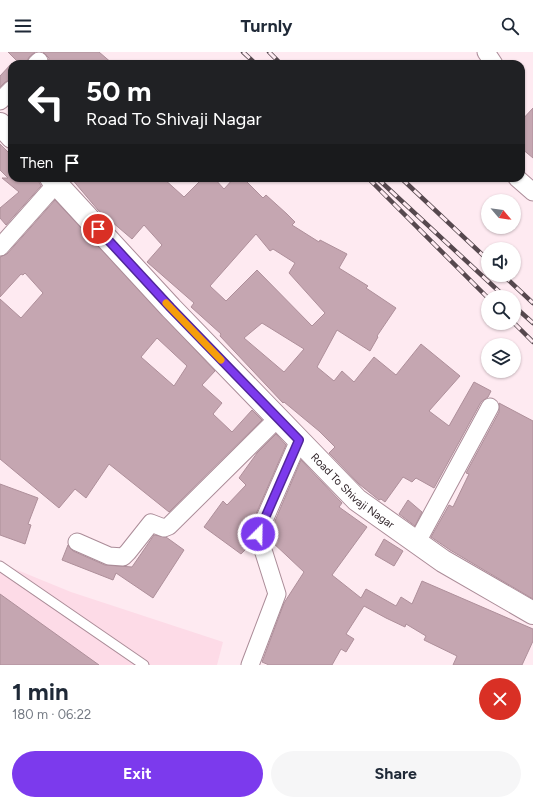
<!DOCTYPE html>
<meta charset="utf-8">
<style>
:root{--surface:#fff;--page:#f6f6f7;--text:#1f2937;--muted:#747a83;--accent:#7c3aed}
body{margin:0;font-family:Figtree,sans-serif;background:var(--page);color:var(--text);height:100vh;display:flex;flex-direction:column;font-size:15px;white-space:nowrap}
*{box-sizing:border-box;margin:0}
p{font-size:13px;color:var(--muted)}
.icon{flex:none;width:22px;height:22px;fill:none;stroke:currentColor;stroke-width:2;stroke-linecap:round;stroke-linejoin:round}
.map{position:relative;height:613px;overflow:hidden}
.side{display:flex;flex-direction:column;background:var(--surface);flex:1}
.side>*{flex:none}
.hud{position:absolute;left:8px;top:8px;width:517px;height:122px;border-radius:12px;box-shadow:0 1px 3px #0004;background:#202124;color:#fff;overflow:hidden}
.needle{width:26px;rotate:119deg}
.tools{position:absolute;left:481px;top:142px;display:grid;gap:8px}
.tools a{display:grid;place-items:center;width:40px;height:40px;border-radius:50%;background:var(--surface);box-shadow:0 1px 3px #0004;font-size:20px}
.pin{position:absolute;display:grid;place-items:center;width:34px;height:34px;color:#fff;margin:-17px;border:2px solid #fff;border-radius:50%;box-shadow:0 1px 4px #0007}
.me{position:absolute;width:44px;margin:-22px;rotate:23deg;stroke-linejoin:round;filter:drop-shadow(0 0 3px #0008)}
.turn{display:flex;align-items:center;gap:14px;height:84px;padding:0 12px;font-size:18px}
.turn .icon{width:52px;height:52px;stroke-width:2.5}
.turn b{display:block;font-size:28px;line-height:34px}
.then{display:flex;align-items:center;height:38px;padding:0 12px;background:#0003;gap:8px;font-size:15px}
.round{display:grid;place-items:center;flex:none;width:42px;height:42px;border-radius:21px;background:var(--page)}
.overview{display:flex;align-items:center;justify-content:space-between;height:68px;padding:0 12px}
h1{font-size:24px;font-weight:700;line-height:30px}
.action{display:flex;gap:8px;margin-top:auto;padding:8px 12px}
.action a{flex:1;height:46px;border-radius:24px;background:var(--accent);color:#fff;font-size:16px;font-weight:700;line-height:46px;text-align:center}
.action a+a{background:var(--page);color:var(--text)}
header{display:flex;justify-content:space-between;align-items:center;height:52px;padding:0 12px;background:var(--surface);font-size:18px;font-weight:700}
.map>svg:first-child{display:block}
.built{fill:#fddbe7}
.building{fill:#c5a6b1;stroke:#ae8f9a;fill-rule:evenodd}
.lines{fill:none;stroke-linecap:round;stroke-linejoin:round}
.lane-casing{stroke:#ab8c98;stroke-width:11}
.street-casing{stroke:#ab8c98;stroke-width:19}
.secondary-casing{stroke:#ab8c98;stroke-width:24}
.lane{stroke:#fff;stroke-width:9}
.street{stroke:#fff;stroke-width:17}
.secondary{stroke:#fff;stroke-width:22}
.rail-casing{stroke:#56484e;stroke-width:4.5}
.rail{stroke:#feeaf1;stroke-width:3;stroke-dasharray:9;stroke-linecap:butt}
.route-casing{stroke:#51269a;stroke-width:10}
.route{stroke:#7c3aed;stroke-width:7}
.slow{stroke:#f59e0b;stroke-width:7}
.labels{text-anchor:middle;stroke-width:3;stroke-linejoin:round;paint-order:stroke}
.street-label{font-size:11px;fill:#2f2328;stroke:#feeaf1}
</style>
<header><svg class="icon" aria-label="menu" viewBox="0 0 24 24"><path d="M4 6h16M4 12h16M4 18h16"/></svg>Turnly<svg class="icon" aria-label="search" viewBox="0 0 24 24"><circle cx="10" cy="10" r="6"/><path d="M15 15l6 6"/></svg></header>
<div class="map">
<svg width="533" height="613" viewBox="0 0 533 613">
<rect width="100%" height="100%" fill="#feeaf1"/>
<polygon class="built" points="0,511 71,540 223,590 217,613 0,613"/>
<g class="building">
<polygon points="8,0 35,0 29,5 26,12 20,12"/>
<polygon points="43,0 99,0 113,12 48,12 49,6"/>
<polygon points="12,11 12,27 5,30 0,35 0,24"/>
<polygon points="533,56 533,106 521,96 521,69"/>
<polygon points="0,92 12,104 12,126 37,126 41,134 6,173 0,166 0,156 19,140 2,126 8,126 0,118"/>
<path d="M71 126H163L184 145 203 126H214L224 137 234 126H243L263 146 266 143 287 162 295 170 292 173 319 190 320 188 347 202 339 216 368 234 366 236 396 256 377 284 378 285 370 299 337 278 317 315 334 329 342 319 354 330 374 305 396 323 421 292 460 324 429 359 449 374 474 330 491 339 488 345 481 350 434 436 416 426 412 430 403 425 385 450 381 447 379 448 359 432 329 401 335 395 319 379 284 350 283 351 220 284 221 282 191 255 194 251 147 210 162 193 144 173 132 187 98 158ZM256 182 270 199 273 197 295 211 289 221 325 261 312 274 257 218 226 249 210 234ZM262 271 304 297 284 320 244 286Z"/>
<path d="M55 148 215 319 202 333 222 351 213 362 232 380 252 358 262 368 169 460 109 412 86 446 75 437 59 456 0 407V247L21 266 43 241 25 221 23 223 21 222 0 245V205L7 202ZM157 286 187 314 174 334 141 305Z"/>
<polygon points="499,351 533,369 533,547 450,498 431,485 449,453 453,455 469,422 466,421 499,360"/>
<polygon points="276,382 286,393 249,478 251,492 241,502 204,475 223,449 227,453 246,433 239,426 257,401"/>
<polygon points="301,408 342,451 339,455 367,475 332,523 361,546 366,537 396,554 401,545 412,552 422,529 533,577 533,589 522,613 453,613 457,604 424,588 426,584 406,572 405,575 386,566 364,554 346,582 354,587 346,600 341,597 332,613 269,613 262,610 284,551 304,520 270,488 269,483"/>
<polygon points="0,432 38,446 28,472 31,473 25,492 0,483"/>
<polygon points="408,448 422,460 415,474 399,462"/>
<polygon points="154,483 166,485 184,498 153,546 116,521 113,528 62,508 68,493 73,499 105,513 132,515"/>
<polygon points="384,487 403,499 394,514 375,503"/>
<polygon points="0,542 99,613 0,613"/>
</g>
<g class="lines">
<defs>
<polyline id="lane" points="0,514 144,613"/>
<g id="street">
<polyline points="486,0 494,12"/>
<polyline points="36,12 39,9"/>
<polyline points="0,49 12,37"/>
<polyline points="517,126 533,140"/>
<polyline points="0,195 56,132"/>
<polyline points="77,490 109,504 123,505 128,500 151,471 164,476 169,474 278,366"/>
<polyline points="417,490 490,355"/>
<polyline points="250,613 277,542 258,482 299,388"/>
</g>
<g id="secondary">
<polyline points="0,72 12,85"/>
<path id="s1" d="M51 126 171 256 357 448 443 509 533 561"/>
</g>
</defs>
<use href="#lane" class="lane-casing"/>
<use href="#street" class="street-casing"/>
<use href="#secondary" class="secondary-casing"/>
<use href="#lane" class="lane"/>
<use href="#street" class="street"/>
<use href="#secondary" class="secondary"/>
<defs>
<g id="rail">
<polyline points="243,0 256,12"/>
<polyline points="269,0 281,12"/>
<polyline points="368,126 488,246"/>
<polyline points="377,126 505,245"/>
<polyline points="401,126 488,208"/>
<polyline points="503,223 533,251"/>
<polyline points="514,254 533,271"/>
<polyline points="514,271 533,290"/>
</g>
</defs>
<use href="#rail" class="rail-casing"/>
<use href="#rail" class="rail"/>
</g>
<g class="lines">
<defs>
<polyline id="route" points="98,177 171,256 299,388 258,482"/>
</defs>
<use href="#route" class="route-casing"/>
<use href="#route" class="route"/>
<polyline class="slow" points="166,251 221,308"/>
</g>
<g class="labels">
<g class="street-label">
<text dy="4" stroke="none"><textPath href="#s1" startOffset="435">Road To Shivaji Nagar</textPath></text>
</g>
</g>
</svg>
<div class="tools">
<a><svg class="needle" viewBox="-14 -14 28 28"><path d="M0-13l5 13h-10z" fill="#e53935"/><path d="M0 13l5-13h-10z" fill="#747a83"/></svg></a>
<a><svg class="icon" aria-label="sound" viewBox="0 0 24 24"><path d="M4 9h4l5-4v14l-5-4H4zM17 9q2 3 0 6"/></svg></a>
<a><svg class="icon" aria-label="search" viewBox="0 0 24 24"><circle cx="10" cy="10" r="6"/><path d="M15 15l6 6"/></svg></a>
<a><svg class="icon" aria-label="layers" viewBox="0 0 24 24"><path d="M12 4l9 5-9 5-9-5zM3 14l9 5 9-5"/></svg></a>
</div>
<div class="pin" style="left:98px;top:177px;background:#d93025"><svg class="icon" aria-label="arrive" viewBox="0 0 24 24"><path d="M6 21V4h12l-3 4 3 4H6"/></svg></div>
<svg class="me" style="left:258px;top:482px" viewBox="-20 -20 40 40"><circle r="17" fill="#7c3aed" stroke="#fff" stroke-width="3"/><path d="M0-11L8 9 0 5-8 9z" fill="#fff"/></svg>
<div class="hud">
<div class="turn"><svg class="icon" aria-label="left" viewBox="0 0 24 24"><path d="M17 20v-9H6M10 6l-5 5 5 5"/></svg><div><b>50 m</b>Road To Shivaji Nagar</div></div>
<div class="then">Then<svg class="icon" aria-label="arrive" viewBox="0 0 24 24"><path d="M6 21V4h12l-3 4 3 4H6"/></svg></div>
</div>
</div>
<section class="side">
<div class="overview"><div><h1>1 min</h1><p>180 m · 06:22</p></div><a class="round" style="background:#d93025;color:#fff"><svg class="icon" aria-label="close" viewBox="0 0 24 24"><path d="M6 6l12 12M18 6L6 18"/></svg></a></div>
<div class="action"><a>Exit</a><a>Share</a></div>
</section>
